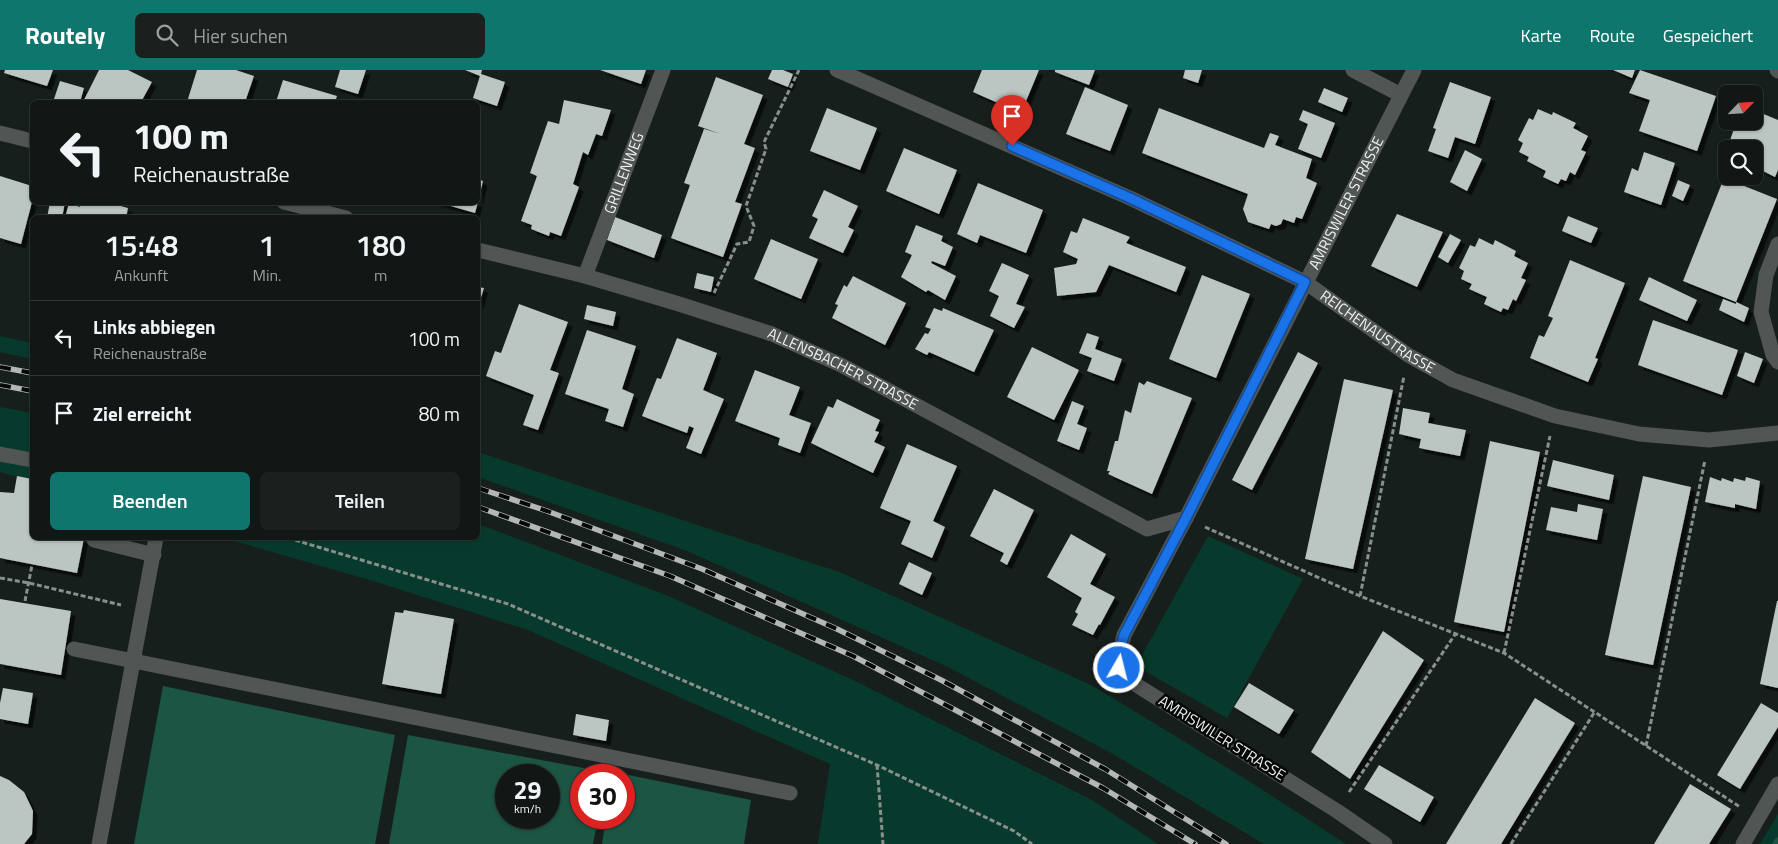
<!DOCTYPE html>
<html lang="de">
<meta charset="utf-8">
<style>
:root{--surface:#111715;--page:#1a201e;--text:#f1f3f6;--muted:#9c9fa0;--line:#303634;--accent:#0f766e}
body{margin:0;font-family:"Titillium Web",sans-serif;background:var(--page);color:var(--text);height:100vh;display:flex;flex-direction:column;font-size:19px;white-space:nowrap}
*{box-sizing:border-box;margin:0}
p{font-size:16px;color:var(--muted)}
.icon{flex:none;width:28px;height:28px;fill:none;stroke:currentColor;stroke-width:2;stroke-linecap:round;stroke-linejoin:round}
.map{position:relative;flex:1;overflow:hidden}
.side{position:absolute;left:30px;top:145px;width:450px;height:325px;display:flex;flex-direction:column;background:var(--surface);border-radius:8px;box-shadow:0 1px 4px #0004,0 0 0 1px var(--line)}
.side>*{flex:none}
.guide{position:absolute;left:30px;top:30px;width:450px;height:105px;border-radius:8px;box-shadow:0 1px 4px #0004,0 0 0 1px var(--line);background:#111715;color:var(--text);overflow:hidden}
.needle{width:32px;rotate:65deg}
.buttons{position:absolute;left:1718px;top:15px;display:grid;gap:10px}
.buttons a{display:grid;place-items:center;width:45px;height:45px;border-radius:8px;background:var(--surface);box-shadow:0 1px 4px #0004,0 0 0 1px var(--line);font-size:25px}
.speed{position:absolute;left:495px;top:694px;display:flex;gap:10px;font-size:25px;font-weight:700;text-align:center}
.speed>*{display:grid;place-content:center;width:65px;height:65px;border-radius:50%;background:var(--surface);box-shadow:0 1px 4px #0004,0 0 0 1px var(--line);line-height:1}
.speed small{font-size:12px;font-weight:400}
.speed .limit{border:8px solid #d22;background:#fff;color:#111}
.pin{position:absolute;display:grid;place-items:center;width:42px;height:42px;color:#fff;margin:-51px -21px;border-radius:50% 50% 50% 0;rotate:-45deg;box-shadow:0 0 5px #0007}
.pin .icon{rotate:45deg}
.me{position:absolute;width:55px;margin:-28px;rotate:8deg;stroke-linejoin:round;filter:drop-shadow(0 0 4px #0008)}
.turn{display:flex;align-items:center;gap:18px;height:105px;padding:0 20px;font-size:22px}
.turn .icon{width:65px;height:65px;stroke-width:2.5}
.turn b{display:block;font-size:35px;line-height:42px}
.eta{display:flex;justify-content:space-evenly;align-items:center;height:85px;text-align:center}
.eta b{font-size:30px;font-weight:600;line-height:35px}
.cta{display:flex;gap:10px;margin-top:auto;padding:10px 20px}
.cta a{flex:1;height:58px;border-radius:8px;background:var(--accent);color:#fff;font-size:20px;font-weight:600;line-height:58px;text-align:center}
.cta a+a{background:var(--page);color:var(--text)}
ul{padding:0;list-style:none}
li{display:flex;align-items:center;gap:15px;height:75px;padding:0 20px;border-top:1px solid var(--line)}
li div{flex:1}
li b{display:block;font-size:19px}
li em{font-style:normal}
header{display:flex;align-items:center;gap:30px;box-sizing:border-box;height:70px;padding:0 25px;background:var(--accent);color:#fff}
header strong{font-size:24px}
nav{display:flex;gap:28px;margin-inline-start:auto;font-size:18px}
.search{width:350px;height:45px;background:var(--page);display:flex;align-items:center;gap:12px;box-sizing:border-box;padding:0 18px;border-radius:8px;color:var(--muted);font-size:19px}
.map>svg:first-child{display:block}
.green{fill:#073a2c}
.water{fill:#1b5543;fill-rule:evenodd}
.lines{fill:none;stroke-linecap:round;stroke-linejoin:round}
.stream{stroke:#1b5543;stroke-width:9}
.building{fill:#bbc5c1;filter:url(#shadow)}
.path{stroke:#898f8c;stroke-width:3;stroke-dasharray:5 2.5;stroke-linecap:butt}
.service{stroke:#515554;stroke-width:15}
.minor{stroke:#515554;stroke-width:15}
.rail-casing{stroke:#b3b8b6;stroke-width:5.5}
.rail{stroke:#050807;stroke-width:4;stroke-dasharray:11;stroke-linecap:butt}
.route-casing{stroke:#114b97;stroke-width:12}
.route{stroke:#1a73e8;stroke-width:9}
.labels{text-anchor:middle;stroke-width:5;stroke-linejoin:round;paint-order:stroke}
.street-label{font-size:15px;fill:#eef3f1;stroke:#050807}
</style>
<header>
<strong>Routely</strong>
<div class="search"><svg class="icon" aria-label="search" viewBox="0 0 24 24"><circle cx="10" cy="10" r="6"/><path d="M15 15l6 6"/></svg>Hier suchen</div>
<nav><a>Karte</a><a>Route</a><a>Gespeichert</a></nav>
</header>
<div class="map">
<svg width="1778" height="774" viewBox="0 0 1778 774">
<defs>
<filter id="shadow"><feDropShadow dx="4.5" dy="4.5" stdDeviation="0" flood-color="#0009"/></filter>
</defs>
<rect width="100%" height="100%" fill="#171f1c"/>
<g class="green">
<polygon points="0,266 32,273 32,289 0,282"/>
<polygon points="0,337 32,343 32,411 0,402"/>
<polygon points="478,382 842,503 1093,616 1244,708 1346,774 1264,774 1113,684 948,597 687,481 478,407"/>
<polygon points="478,454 666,525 853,610 1092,730 1158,774 818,774 830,694 528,560 373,511 224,468 478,468"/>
<polygon points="1208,466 1303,509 1227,648 1136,596"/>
<polygon points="1778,744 1778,774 1760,774"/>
</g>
<g class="water">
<polygon points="163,616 395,665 375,774 134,774"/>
<path d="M408 665 605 702V705H581V748H598L593 774H389ZM506 705H549V748H506Z"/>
<polygon points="614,702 751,730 744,774 602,774 606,748 624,748 624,705 614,705"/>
</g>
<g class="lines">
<polyline class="stream" points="1777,774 1778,772"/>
</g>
<g class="building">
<polygon points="5,0 53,0 47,16 4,3"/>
<polygon points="99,0 128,0 152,12 141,32 83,32"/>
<polygon points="197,0 236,0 254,6 245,32 187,32"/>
<polygon points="340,0 366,0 358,24 335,17"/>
<polygon points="465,0 482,0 481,4 505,12 497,36 473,28 480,6"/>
<polygon points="600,0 646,0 641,14"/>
<polygon points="772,0 783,0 793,4 788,17 768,9"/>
<polygon points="982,0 1039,0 1021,43 973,22"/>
<polygon points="1055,0 1095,0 1089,15 1055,2"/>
<polygon points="1185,0 1202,0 1198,13 1183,8"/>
<polygon points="1613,0 1635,0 1632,8"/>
<polygon points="1640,0 1716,26 1697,81 1639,61 1650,30 1629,23"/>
<polygon points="716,7 763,25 744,74 755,78 735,132 742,134 723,187 671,168 690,115 684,113 704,59 721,64 698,56"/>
<polygon points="283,10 337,26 335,32 276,32"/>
<polygon points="60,11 84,18 80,32 53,32"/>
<polygon points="1450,12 1491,27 1475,74 1455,67 1448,88 1428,81 1436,59 1433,58"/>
<polygon points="1085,17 1128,35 1110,81 1066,64"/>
<polygon points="1324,18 1348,28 1342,42 1318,32"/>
<polygon points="564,30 611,40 602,66 596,64 588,85 583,82 573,114 579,117 561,166 550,162 549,166 531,159 532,155 521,151 537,106 530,103 548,51 559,54"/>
<polygon points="827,38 877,58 860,100 810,81"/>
<polygon points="1159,38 1264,78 1270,63 1279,66 1275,75 1312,89 1306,108 1317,113 1302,149 1296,147 1294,153 1283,149 1281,154 1276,156 1271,154 1269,159 1248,152 1243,139 1248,124 1142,83"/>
<polygon points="1538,39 1552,45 1553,42 1576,53 1573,58 1588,66 1581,80 1586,82 1575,105 1570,102 1566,111 1561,109 1558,114 1543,107 1546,101 1527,91 1529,87 1519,82 1523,73 1518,70 1529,48 1533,50"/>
<polygon points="1303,40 1335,53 1321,88 1298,79 1308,54 1299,50"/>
<polygon points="1754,40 1778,50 1778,100 1775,107 1761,100 1764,94 1754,90 1754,79 1727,79 1736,53 1740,51 1754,51"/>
<polygon points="904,78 957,100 939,144 886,121"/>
<polygon points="1465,80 1482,89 1467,121 1450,112"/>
<polygon points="1644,82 1675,93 1661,135 1624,122 1632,98 1638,101"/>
<polygon points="0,106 32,116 32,132 21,174 0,168"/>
<polygon points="1724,108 1777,129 1736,232 1683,211"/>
<polygon points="478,109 483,111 478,132"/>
<polygon points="1678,110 1690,115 1683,131 1672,126"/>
<polygon points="978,113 1043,140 1026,183 980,165 977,173 957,164"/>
<polygon points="824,120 858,136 848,157 854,160 843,183 809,168 818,149 812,146"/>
<polygon points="50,132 65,132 62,148 47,148"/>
<polygon points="81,132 106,132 128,138 126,148 65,148 69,133 80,137"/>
<polygon points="437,132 478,132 475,143"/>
<polygon points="1397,144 1443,162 1417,217 1371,196"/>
<polygon points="1568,146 1598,158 1591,173 1562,161"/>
<polygon points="615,147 662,165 654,188 607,170"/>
<polygon points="1083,148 1130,167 1126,173 1186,197 1176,222 1109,195 1096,222 1057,226 1054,198 1076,194 1078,189 1063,182 1071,161 1077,163"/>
<polygon points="916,155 943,166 941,171 953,177 945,196 932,191 931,193 956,206 945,230 928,220 926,222 901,207 912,185 905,182"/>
<polygon points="1450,164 1461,170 1448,193 1438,187"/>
<polygon points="1479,168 1493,175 1495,170 1516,181 1514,186 1528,193 1521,208 1526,210 1516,231 1513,229 1508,240 1503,238 1501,242 1484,234 1487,227 1469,219 1472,214 1461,209 1464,201 1459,198 1470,175 1475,177"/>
<polygon points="771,169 818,189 801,229 754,209"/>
<polygon points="1570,190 1625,213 1595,288 1598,289 1588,312 1530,288 1539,265 1544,267 1553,248 1548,246"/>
<polygon points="1002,193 1029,205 1016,234 1025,237 1014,258 990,246 999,226 989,221"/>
<polygon points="697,203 714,207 711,222 694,218"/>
<polygon points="1202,205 1250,224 1216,308 1169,289"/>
<polygon points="853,206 906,233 885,275 832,248 838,235 835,234 844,215 847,217"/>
<polygon points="1649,207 1697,230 1687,251 1639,230"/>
<polygon points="478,217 484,218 478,237"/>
<polygon points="1723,229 1736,234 1736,232 1749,238 1744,252 1719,240"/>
<polygon points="519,234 568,252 550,300 559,303 538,360 523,355 534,325 486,306 495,281 501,283"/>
<polygon points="587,235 616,242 613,256 584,249"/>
<polygon points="934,238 942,241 943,238 994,260 974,302 929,282 927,285 915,279 925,263 928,264 931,259 925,257"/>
<polygon points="1653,250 1738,280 1722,325 1638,295"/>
<polygon points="587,260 636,276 622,319 634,324 623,357 605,351 609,339 565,324"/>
<polygon points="1087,263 1099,267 1095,279 1122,289 1114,311 1087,301 1092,288 1079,283"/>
<polygon points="677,268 717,283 703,320 724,329 701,384 686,378 694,358 689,356 687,363 642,346 657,308 661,309"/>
<polygon points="1032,277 1079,300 1054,350 1007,327"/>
<polygon points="1298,282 1318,293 1252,420 1232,410"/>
<polygon points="1745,282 1763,289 1754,313 1737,306"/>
<polygon points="755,300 800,317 789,345 811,353 800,383 778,375 780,368 735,351"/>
<polygon points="1344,309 1393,320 1353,499 1305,489"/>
<polygon points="1147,311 1192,328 1152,424 1108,404 1110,401 1107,401 1115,371 1118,371 1125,340 1131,343 1139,312 1144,315"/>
<polygon points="837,329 880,350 875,361 879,362 874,372 885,377 873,403 811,373 828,336 833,338"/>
<polygon points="1072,331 1084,336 1077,354 1087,358 1079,380 1057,371"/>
<polygon points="1403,338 1430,343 1428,353 1466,360 1460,386 1419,378 1421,369 1399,364"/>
<polygon points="1490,371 1540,382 1504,562 1454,552"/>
<polygon points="907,374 957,396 933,451 945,457 932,488 901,474 911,451 880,438"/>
<polygon points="1553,390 1614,405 1609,430 1547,416"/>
<polygon points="17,406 32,409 32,468 84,468 77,503 0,488 0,422 14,423"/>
<polygon points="1643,406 1691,417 1653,595 1605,585"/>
<polygon points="1710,407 1721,411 1722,408 1733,412 1734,408 1745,411 1746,407 1760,411 1756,439 1735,434 1735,438 1705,432"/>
<polygon points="994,419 1034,440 1007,495 1000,491 1004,483 970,466"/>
<polygon points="1578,434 1603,439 1597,470 1546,460 1551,437 1577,442"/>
<polygon points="1071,464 1106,484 1090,514 1115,527 1100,555 1099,554 1093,565 1072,555 1078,544 1075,542 1082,528 1047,507"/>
<polygon points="909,492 932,503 922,525 899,514"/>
<polygon points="0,529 71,541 61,605 0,594"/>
<polygon points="1777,531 1778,531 1778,618 1760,614"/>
<polygon points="404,540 454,549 441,624 382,614 395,542 403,543"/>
<polygon points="1383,561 1424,590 1350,709 1311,682"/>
<polygon points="1249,613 1294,640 1279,664 1234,637"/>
<polygon points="3,618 33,623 28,654 0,649 0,633"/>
<polygon points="1535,628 1575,653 1501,774 1446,774"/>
<polygon points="1761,633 1778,643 1778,657 1740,719 1717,705"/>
<polygon points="576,644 609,650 606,671 573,665"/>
<polygon points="1379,695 1434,727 1420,752 1364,719"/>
<polygon points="0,706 9,710 24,722 33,741 32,764 24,774 0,774"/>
<polygon points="1690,714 1731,739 1709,774 1654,774"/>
</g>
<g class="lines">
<g class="path">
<polyline points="714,223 737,174 749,172 754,156 746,136 766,79 764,72 799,0"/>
<polyline points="1205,457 1360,526 1504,583 1740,737"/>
<polyline points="288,468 508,534 877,695 1014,761 1032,774"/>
<polyline points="0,508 29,513 121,535"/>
<polyline points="1360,526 1404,306"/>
<polyline points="25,531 32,495"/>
<polyline points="1504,583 1550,366"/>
<polyline points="1646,676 1705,390"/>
<polyline points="877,695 883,774"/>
<polyline points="1349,722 1456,563"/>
<polyline points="1511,774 1594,643"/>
</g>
<g class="service">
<polyline points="1353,0 1401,25"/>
<polyline points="94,470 154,485"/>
<polyline points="74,579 790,723"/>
<polyline points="99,774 156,468"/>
</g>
<g class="minor">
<path id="s1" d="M837 0 1130 128 1305 212 1408 285 1453 310 1555 346 1639 364 1709 370 1778 363"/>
<polyline points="1777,0 1778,1"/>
<polyline points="0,63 32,71"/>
<polyline points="284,132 346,148"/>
<polyline points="1778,174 1766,205 1761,242 1773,285 1778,292"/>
<path id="s2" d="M478 180 585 206 679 234 772 264 841 295 1147 459 1186 448"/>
<path id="s3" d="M585 206 663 0"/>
<polyline points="0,384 32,390"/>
<path id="s4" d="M1385 774 1337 741 1130 611 1119 598 1120 582 1124 565 1186 448 1414 0"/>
<polyline points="1743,774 1778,714"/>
</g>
<defs>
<g id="rail">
<polyline points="0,297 32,303"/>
<polyline points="0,315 32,321"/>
<polyline points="478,418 547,441 702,499 837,559 941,610 1105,699 1226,774"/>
<polyline points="478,437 670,506 853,586 1103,718 1195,774"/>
</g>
</defs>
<use href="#rail" class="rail-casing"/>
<use href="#rail" class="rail"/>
</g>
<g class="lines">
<defs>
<polyline id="route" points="1012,76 1130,128 1305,212 1186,448 1124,565 1120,582 1119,598"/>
</defs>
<use href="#route" class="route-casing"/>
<use href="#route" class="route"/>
</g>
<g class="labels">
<g class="street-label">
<text dy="5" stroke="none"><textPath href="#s3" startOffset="110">GRILLENWEG</textPath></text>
<text dy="5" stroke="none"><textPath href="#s4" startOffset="839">AMRISWILER STRASSE</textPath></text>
<text dy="5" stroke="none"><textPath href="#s1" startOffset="602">REICHENAUSTRASSE</textPath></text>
<text dy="5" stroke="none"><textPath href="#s2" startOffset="385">ALLENSBACHER STRASSE</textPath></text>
<text transform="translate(1222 668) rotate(32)" y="5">AMRISWILER STRASSE</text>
</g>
</g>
</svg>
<div class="buttons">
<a><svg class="needle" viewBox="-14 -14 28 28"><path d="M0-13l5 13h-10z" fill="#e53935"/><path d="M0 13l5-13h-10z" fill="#9c9fa0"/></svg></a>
<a><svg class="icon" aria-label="search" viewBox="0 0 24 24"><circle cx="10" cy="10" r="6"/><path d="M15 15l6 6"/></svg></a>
</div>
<div class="speed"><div>29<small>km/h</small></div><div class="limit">30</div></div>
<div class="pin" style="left:1012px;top:76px;background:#d93025"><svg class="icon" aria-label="arrive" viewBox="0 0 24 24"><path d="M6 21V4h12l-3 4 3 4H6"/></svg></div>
<svg class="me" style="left:1119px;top:598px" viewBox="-20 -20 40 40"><circle r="17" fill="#1a73e8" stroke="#fff" stroke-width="3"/><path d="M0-11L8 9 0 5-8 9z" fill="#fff"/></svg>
<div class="guide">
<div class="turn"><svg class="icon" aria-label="left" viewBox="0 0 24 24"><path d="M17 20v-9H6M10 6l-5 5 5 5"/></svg><div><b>100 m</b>Reichenaustraße</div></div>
</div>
<section class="side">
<div class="eta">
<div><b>15:48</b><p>Ankunft</p></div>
<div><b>1</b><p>Min.</p></div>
<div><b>180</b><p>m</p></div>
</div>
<ul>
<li><svg class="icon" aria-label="left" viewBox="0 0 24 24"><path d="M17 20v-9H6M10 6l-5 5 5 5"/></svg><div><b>Links abbiegen</b><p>Reichenaustraße</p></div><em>100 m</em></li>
<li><svg class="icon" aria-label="arrive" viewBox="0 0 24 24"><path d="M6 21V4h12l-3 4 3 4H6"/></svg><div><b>Ziel erreicht</b></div><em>80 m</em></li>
</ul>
<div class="cta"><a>Beenden</a><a>Teilen</a></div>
</section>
</div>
